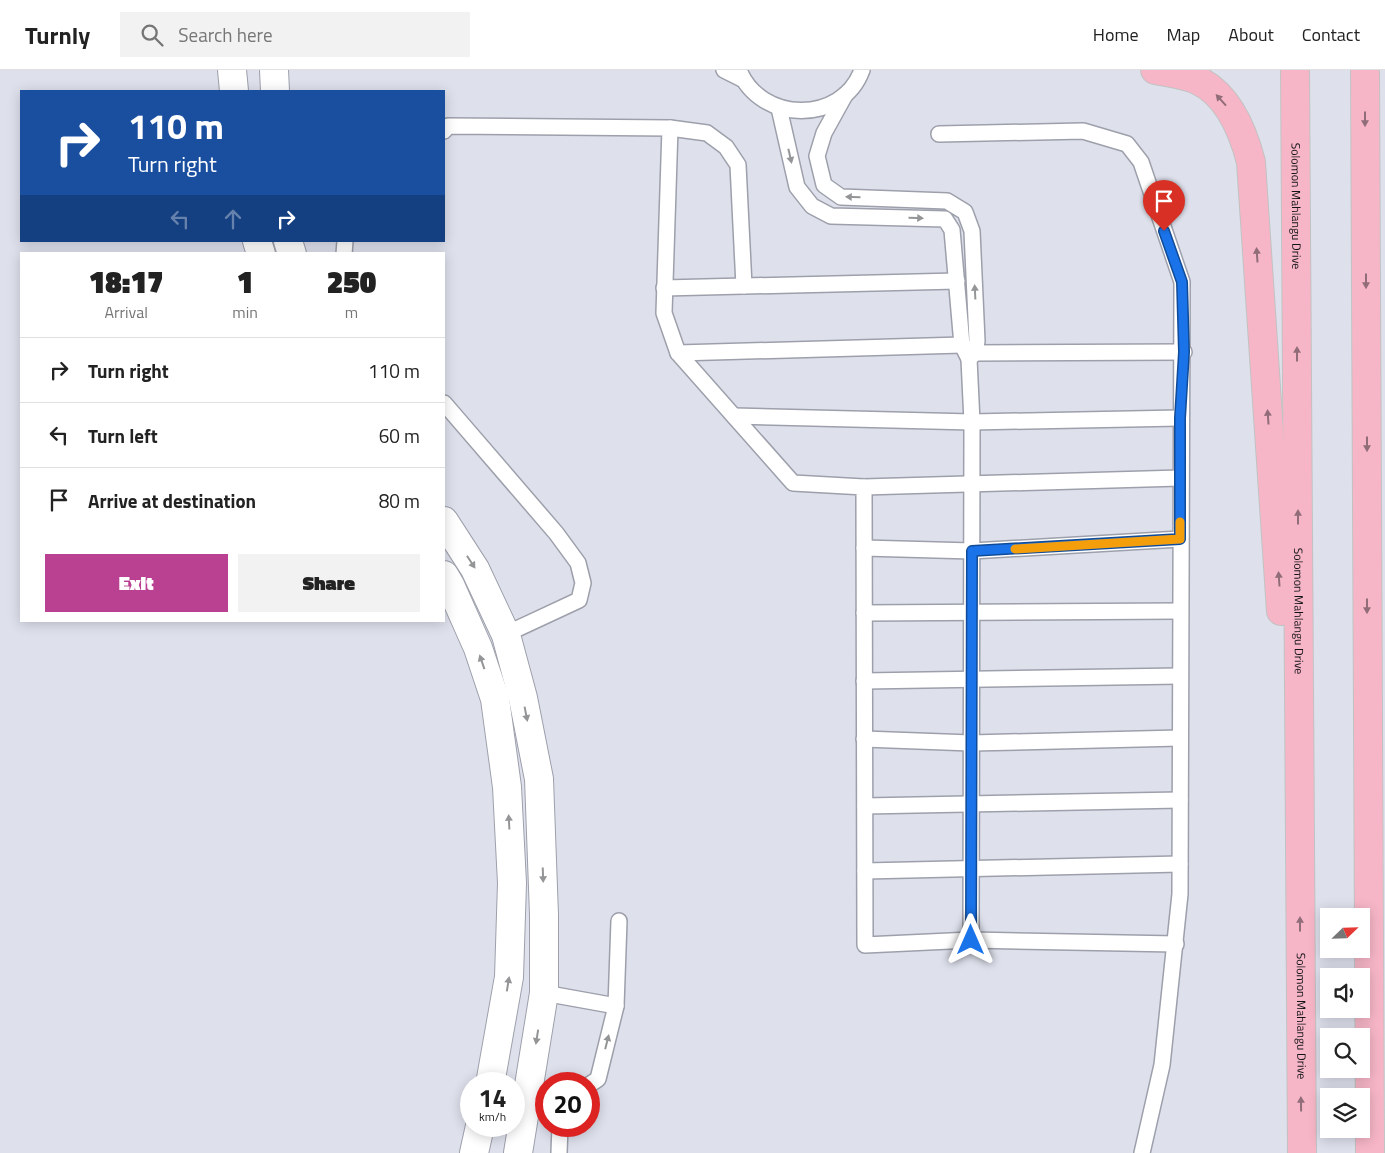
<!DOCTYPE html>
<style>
:root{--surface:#fff;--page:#f2f2f2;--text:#222;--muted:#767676;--line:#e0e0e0;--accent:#ba4092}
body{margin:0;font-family:"Titillium Web",sans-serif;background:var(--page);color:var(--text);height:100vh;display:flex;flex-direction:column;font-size:19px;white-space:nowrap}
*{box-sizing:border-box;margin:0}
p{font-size:16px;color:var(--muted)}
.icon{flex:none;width:28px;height:28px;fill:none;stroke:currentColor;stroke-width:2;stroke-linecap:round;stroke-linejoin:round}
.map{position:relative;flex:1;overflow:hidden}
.drawer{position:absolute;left:20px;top:182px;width:425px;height:370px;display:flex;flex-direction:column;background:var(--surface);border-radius:0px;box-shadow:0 2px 12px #0003}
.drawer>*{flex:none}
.hud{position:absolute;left:20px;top:20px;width:425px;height:152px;border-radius:0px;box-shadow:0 2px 12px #0003;background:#1a4fa0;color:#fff;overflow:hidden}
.needle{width:32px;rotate:67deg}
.tools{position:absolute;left:1320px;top:838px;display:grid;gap:10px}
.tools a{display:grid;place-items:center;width:50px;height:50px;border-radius:0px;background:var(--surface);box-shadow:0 2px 12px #0003;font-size:25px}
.speed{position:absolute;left:460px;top:1002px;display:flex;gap:10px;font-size:25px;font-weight:700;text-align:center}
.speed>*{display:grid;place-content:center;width:65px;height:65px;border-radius:50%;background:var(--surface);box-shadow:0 2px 12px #0003;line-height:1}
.speed small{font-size:12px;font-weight:400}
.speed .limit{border:8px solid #d22;background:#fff;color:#111}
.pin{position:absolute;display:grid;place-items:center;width:42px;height:42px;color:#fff;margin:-51px -21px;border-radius:50% 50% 50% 0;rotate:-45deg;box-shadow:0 0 5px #0007}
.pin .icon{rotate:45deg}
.me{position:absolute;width:55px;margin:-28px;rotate:0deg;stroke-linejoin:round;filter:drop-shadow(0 0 4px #0008)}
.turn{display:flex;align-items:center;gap:18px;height:105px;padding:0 25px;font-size:22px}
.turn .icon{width:65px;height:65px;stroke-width:2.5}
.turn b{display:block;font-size:35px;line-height:42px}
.lanes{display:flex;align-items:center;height:48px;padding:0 25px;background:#0003;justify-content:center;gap:25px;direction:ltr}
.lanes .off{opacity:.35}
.eta{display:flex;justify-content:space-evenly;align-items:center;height:85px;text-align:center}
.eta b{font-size:30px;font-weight:800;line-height:35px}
.button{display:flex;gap:10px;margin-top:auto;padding:10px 25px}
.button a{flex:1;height:58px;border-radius:0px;background:var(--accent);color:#fff;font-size:20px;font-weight:800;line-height:58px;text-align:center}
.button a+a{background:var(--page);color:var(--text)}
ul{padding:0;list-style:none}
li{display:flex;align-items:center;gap:15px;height:65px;padding:0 25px;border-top:1px solid var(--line)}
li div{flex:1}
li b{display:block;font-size:19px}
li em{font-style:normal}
header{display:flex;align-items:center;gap:30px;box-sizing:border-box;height:70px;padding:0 25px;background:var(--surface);border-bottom:1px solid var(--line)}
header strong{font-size:24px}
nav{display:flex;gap:28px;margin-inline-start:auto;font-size:18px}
.search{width:350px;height:45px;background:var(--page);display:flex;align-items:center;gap:12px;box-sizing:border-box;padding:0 18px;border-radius:0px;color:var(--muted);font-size:19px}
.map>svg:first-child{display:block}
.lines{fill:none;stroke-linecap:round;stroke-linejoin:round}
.lane-casing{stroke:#9da0ab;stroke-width:18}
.street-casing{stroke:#9da0ab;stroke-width:30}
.primary-casing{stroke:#c1c2c2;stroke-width:30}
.lane{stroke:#fff;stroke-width:15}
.street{stroke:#fff;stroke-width:28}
.primary{stroke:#f7b6c8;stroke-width:28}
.oneway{fill:#906d78}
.oneway2{fill:#949596}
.route-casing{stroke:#114b97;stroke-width:12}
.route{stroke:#1a73e8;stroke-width:9}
.slow{stroke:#f59e0b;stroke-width:9}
.labels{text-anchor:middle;stroke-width:4;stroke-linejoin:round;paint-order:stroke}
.street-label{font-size:12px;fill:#121316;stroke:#ebeef9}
</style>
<header>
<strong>Turnly</strong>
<div class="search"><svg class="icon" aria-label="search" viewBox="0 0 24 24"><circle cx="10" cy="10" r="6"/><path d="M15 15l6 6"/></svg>Search here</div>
<nav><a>Home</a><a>Map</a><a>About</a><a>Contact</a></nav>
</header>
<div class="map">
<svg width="1385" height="1083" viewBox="0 0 1385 1083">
<rect width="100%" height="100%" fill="#dee1ec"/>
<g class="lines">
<defs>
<g id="lane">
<polyline points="724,0 742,9"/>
<path d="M739 0C760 53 842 55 862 0"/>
<polyline points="779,38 797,117 812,136 831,146 945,149 952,160 962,275 969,289 975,283 977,271 972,161 965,142 947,131 841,127 824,115 817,86 824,63 845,25"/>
<polyline points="670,58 707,63 726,77 738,95 744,216"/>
<polyline points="444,61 448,56 670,58 664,243 678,283 793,413 864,417 865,875 971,870 1176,874"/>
<polyline points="939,64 1083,61 1127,74 1141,92 1182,212 1180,824 1162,995 1142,1083"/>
<polyline points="344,184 345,171"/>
<polyline points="664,218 957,211"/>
<polyline points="678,283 962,275"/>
<polyline points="975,283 1184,282"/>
<polyline points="969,289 972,352 971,870"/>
<polyline points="444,333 556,463 578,493 583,513 579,530 506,564"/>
<polyline points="734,346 972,352 1180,348"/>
<polyline points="864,417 1180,408"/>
<polyline points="864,478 972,481 1180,469"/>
<polyline points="864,543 1180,541"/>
<polyline points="864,611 1180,606"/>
<polyline points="864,669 971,673 1180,668"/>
<polyline points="865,736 1180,730"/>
<polyline points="865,801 1180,794"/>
<polyline points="544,923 616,936 619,851"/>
<polyline points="589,1015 598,1009 616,936"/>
<polyline points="559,1083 560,1056"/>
</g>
<g id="street">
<polyline points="232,0 234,21"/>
<polyline points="274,0 275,21"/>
<polyline points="257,171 261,184"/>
<polyline points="288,171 292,184"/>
<polyline points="444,451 475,499 506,565 523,628 539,709 544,845 544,923 518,1083"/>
<polyline points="444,505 450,515 478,578 495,629 507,717 512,813 509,907 490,1014"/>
<polyline points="474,1083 480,1056"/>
</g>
<g id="primary">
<path d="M1155 0C1168 2 1184 4 1197 10 1228 24 1243 61 1251 92L1281 541"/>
<path id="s1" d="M1295 0 1302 1083"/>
<polyline points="1365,0 1370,1083"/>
</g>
</defs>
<use href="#lane" class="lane-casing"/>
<use href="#street" class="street-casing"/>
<use href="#primary" class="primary-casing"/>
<use href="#lane" class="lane"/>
<use href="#street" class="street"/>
<use href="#primary" class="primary"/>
</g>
<defs><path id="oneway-solid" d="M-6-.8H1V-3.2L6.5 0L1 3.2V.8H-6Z" transform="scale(1.25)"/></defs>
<g class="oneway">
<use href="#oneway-solid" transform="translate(1221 30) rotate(-132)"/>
<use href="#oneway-solid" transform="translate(1365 49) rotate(90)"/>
<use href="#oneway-solid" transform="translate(1257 185) rotate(-94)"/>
<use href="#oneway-solid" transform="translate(1366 211) rotate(90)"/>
<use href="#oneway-solid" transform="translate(1297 284) rotate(-90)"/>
<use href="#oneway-solid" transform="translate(1268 347) rotate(-94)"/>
<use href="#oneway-solid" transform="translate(1367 374) rotate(90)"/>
<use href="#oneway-solid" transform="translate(1298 447) rotate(-90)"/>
<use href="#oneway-solid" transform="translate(1279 509) rotate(-94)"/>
<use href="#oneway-solid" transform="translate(1367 536) rotate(90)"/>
<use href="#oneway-solid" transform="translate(1300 854) rotate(-90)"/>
<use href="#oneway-solid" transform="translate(1301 1034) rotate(-91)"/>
</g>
<g class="oneway2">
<use href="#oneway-solid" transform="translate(790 86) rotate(77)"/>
<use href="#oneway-solid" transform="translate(853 127) rotate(-178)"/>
<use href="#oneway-solid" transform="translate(916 148) rotate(2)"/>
<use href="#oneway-solid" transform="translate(975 222) rotate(-93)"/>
<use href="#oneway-solid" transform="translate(471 492) rotate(57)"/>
<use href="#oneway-solid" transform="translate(482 592) rotate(-109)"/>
<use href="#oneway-solid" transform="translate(526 644) rotate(79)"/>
<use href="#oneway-solid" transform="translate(509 752) rotate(-93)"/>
<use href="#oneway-solid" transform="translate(543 805) rotate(88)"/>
<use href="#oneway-solid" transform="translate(508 914) rotate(-81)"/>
<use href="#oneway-solid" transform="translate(537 967) rotate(99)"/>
<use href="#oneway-solid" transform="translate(607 972) rotate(-76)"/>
</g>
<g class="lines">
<defs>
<polyline id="route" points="971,870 972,481 1180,469 1180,348 1184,282 1182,212 1164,161"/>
</defs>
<use href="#route" class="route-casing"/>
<use href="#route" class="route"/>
<polyline class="slow" points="1015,479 1180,469 1180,452"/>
</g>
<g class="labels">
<g class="street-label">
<text dy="4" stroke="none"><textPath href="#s1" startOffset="136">Solomon Mahlangu Drive</textPath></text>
<text dy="4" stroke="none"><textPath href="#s1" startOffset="541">Solomon Mahlangu Drive</textPath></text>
<text dy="4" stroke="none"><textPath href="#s1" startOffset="946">Solomon Mahlangu Drive</textPath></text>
</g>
</g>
</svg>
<div class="tools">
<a><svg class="needle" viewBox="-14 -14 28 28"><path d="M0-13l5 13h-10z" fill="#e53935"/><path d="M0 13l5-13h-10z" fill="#767676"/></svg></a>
<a><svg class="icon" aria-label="sound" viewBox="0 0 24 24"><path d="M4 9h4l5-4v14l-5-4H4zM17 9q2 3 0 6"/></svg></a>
<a><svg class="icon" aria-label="search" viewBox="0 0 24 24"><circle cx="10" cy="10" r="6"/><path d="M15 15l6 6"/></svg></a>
<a><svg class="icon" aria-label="layers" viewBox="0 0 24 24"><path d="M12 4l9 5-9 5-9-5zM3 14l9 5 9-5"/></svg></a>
</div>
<div class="speed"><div>14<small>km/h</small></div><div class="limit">20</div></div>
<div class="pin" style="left:1164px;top:161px;background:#d93025"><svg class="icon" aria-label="arrive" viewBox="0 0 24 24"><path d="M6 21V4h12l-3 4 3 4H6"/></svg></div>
<svg class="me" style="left:971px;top:870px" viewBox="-20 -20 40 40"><path d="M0-17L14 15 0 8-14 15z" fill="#1a73e8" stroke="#fff" stroke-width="4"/></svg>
<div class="hud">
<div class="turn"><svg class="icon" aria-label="right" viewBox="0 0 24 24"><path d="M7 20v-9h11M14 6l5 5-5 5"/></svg><div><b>110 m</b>Turn right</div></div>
<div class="lanes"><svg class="icon off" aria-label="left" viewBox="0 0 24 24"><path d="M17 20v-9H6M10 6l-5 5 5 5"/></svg><svg class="icon off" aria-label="ahead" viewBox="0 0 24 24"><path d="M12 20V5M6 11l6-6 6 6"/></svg><svg class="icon" aria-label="right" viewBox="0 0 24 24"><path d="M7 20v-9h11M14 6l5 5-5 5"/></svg></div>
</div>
<section class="drawer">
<div class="eta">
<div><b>18:17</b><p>Arrival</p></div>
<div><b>1</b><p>min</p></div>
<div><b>250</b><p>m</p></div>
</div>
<ul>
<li><svg class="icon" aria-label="right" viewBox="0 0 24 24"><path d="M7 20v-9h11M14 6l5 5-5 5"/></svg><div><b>Turn right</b></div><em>110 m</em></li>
<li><svg class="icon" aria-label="left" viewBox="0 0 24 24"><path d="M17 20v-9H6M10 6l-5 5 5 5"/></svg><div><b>Turn left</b></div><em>60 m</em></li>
<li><svg class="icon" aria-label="arrive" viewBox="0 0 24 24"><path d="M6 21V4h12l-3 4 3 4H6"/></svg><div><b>Arrive at destination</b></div><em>80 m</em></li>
</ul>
<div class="button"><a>Exit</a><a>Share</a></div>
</section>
</div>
